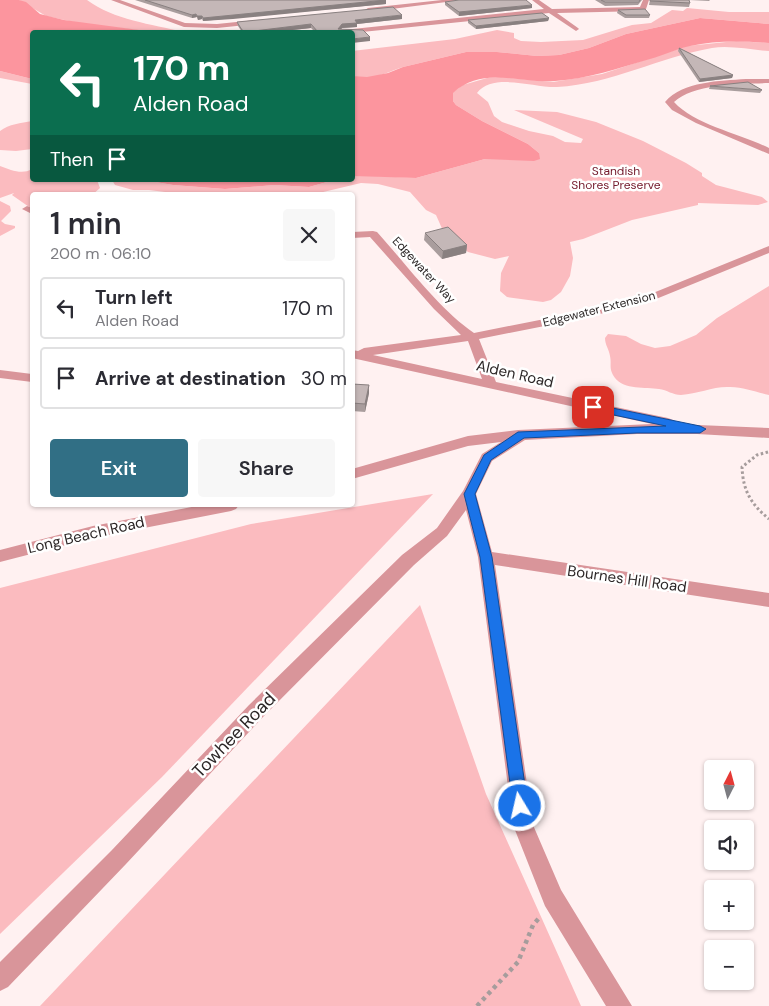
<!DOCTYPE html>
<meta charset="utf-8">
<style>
:root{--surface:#fff;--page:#f7f7f7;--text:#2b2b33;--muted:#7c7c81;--line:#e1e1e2;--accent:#316f85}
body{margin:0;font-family:"DM Sans",sans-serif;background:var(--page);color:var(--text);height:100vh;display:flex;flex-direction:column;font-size:19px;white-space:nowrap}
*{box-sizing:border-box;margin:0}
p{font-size:16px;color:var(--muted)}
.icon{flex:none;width:28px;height:28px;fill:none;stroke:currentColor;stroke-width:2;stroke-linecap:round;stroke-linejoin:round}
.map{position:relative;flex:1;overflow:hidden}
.sheet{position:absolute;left:30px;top:192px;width:325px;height:315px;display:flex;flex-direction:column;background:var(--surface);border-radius:5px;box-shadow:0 1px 4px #0004}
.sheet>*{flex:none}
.banner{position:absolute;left:30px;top:30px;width:325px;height:152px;border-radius:5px;box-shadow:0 1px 4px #0004;background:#0b6e4f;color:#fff;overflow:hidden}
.needle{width:32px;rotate:6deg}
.tools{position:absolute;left:704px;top:760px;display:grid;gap:10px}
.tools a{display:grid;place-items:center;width:50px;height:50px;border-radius:5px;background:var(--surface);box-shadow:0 1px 4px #0004;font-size:25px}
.pin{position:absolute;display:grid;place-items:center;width:42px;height:42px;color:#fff;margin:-21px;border-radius:10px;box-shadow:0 2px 8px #0006}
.me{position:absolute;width:55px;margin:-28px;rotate:351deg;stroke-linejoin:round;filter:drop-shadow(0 0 4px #0008)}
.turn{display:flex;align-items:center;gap:18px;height:105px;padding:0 20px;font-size:22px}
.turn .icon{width:65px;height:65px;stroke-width:2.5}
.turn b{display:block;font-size:35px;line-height:42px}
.then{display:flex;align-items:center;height:48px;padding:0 20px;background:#0003;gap:10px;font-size:19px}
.round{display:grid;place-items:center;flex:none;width:52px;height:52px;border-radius:5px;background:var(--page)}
.overview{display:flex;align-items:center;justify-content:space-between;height:85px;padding:0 20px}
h1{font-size:30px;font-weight:600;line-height:38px}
.action{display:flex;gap:10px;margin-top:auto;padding:10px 20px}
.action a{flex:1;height:58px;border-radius:5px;background:var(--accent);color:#fff;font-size:20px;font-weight:600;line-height:58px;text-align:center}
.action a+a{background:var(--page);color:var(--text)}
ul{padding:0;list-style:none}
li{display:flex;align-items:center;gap:15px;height:62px;margin:0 10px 8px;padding:0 10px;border:2px solid var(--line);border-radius:5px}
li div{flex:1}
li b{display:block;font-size:19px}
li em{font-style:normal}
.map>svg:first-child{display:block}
.green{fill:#fbbbbf}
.water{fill:#fc959e}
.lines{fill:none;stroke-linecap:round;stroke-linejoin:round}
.path-far1{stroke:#a69c9c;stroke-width:3;stroke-dasharray:2.5 2.5;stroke-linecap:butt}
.path{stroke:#a69c9c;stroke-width:4.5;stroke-dasharray:4 4;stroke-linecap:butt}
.minor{fill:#d9959a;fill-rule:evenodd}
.wall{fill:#a99d9d}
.shaded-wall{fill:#898080}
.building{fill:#c4b7b7;stroke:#898080}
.route{fill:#1a73e8;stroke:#114b97}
.labels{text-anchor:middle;stroke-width:5;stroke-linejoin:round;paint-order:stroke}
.far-park-label{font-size:12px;fill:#73192b;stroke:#fff}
.far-street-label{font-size:12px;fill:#2c2727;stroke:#fff}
.street-label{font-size:15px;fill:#2c2727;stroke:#fff}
.near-street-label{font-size:18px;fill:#2c2727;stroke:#fff}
</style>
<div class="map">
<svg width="769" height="1006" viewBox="0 0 769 1006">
<rect width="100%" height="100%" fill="#fff1f1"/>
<g class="green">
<path d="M19 0H87C114 20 151 24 184 32H154L83 24 46 16Z"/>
<path d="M687 8 729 12H769V24L700 18 626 34 589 48 559 55 537 56 497 52H466L403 67C388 72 368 82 353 76L352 51 455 39 497 30 514 33V38L521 41 541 42 583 40 632 25 651 23 672 10 683 11Z"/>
<path d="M736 41 769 43V51C751 50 730 45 712 48 659 57 612 84 557 87 535 88 493 72 477 93L488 102 494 116 502 122 529 131 553 136 565 142 581 143 583 139 514 110 557 112 596 122 643 141 686 163 702 173V176L716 185 762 197 768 202 758 205 698 203V205L632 220 583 239 570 242 573 258 570 276 561 292 551 300 543 302 507 297 500 291 501 273 509 256 495 259 468 252 444 233 436 215 426 210 410 192 378 184 361 183 319 193 300 195 264 193 189 195 149 190H133L115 185 112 180H144L173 185 225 189 274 185 309 187 334 180H352L353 176 355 175 416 178 485 159 539 153 528 144 482 121 456 105 453 101 452 93 463 85 487 78 501 77 553 82 602 74 687 46Z"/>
<polygon points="0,71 32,79 32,84 0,78"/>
<path d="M32 121V149L16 151 0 150V131C9 124 21 123 32 121Z"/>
<path d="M0 166C11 170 22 175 32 169V180H97L100 188 92 195H32V209L12 195 14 193 0 198Z"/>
<polygon points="0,201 10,206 11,211 1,221 5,224 15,226 15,228 0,236"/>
<path d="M769 286V395C755 392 742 386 727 387 712 387 697 394 681 395 673 395 667 390 659 389 646 387 624 390 615 378 608 368 612 365 610 356 609 349 605 345 605 338L608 334 626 336 641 344 655 348 670 346 696 335 717 318Z"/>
<polygon points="433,494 162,777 0,934 0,588 251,524"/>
<polygon points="420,605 486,794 581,1006 40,1006"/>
</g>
<g class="water">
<polygon points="0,0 19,0 26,2 40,14 64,20 154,32 32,32 32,79 0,71"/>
<path d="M700 18 769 24V43C743 41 716 40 690 46 676 49 664 55 650 59 618 68 588 79 555 81 519 84 483 65 453 93V101L456 105 482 121 528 144 539 153 540 159 534 161 485 159 416 178 353 176 352 76 367 77 388 73 403 67 466 52H497L537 56 559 55 589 48 626 34Z"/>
<polygon points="144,180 334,180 309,187 274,185 225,189 173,185"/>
</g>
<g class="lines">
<path class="path-far1" d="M768 452 757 455 742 467C743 491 751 504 769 519"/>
<polyline class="path" points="477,1006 518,962 533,925 540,917"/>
<g class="minor">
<polygon points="111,0 120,0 185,23 217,24 256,20 259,22 256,24 217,28 184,27"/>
<polygon points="442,0 462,0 368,12 365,10 368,8"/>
<polygon points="532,0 539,0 552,9 640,7 643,0 649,0 646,9 643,11 557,13 578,28 579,29 576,31 549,13 352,33 340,32 343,30 544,9"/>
<path d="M746 79H769V83C742 84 694 83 674 102 695 125 741 134 769 148V154L696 123 672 110 665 102C683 81 720 81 746 79Z"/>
<polygon points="27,206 32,208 32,214 22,209"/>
<path d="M373 231 377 232C406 264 439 309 474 333L585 311 648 295 769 246V253L656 299 585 318 479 339 496 382 668 418 673 420 674 424 769 428V438L697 434H637L525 440 492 461 476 494 492 552 769 593V607L495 565 533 825 561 890 632 1006H606L545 906 513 825 478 557 466 510 447 536 414 565 263 717 126 864 8 987 0 991V962L112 850 249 705 402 555 437 528 463 491 482 454 501 442 468 446 352 479V469L468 436 518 430 652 424 352 358V350L358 351 364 348 461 335 434 309 370 237 352 238V232ZM468 341 482 379 373 355Z"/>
<polygon points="0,370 32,374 32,382 0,378"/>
<polygon points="202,505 239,505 236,509 231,511 93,538 0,562 0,550 93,526"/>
</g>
</g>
<g class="wall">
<polygon points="135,0 385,0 386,4 203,21 202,19 198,20 197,17 192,18"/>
<polygon points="595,0 642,0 638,5 605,6"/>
<polygon points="650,0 710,0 709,1 689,0 690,3 689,7 649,5"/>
<polygon points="445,2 532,8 459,16 445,5"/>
<polygon points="618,10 650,15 649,18 625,18 617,13"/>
<polygon points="549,18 548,21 476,29 468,23 468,20"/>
<polygon points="402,19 357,24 357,27 342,28 341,29 370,37 370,41 352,32 315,32 311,28 274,32 242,32 238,26 237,22"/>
<polygon points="679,48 733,75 732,78 699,82 678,51"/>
<polygon points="710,86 762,90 760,93 709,89"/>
<polygon points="425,233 467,245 466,253 442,259 424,240"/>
<polygon points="352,384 369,393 365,412 352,411"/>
</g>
<g class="shaded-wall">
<polygon points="386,0 386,4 233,19 203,21 203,18"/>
<polygon points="532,5 532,8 459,16 459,12"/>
<polygon points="196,14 197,17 192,18 192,15"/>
<polygon points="402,15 402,19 357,24 357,27 342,28 339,32 338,29 342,24 355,20"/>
<polygon points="197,16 202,16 202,19 198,20"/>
<polygon points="549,18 548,21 476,29 476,26"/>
<polygon points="311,24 311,28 274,32 246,32"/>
<polygon points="370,37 370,41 352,43 352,39"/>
<polygon points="733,75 732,78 699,82 700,79"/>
<polygon points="467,245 466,253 442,259 443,251"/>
<polygon points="369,385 369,393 365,412 365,404"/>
</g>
<g class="building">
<polygon points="145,0 386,0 203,18 202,16 197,16 196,14 192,15"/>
<polygon points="459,0 526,0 532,5 459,12 445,2"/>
<polygon points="601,0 640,0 639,2 605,2"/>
<polygon points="650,0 689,0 690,3 650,1"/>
<polygon points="393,7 402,15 355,20 357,23 342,24 338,29 363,30 370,37 352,39 352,32 318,32 311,24 246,32 242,30 237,22"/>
<polygon points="645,9 650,15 626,15 618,10"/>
<polygon points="542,13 549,18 476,26 468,20"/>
<polygon points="679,48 733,75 700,79"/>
<polygon points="748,82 762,90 710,86"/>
<polygon points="448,227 467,245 443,251 425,233"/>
<polygon points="352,384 369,385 365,404 352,403"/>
</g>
<polygon class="route" points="593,404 700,426 706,429 700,433 637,433 524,438 491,460 475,494 492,557 528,806 526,811 520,813 515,811 513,806 480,557 464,494 484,455 518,432 666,426 590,410 590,405"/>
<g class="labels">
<g class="far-park-label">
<text x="616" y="175">Standish<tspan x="616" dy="14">Shores Preserve</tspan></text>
</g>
<g class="far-street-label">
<text transform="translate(424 270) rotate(47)" y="4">Edgewater Way</text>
<text transform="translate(599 309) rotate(-14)" y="4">Edgewater Extension</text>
</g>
<g class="street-label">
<text transform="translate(515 374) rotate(13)" y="5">Alden Road</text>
<text transform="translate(86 535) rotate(-13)" y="5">Long Beach Road</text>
<text transform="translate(627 579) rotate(8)" y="5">Bournes Hill Road</text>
</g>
<g class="near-street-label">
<text transform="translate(234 735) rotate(-46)" y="6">Towhee Road</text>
</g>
</g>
</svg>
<div class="tools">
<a><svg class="needle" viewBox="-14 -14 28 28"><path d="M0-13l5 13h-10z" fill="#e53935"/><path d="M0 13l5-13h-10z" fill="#7c7c81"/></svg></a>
<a><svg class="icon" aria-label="sound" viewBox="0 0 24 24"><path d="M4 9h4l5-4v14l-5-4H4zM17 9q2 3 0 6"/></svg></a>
<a>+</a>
<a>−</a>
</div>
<div class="pin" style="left:593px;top:407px;background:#d93025"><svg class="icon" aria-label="arrive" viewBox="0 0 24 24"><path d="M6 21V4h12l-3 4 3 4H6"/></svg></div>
<svg class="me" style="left:520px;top:806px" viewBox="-20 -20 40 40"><circle r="17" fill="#1a73e8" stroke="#fff" stroke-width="3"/><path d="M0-11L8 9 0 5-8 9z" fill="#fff"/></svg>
<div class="banner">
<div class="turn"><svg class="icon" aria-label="left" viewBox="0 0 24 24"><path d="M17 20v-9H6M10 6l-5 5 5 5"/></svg><div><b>170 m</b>Alden Road</div></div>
<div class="then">Then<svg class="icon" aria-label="arrive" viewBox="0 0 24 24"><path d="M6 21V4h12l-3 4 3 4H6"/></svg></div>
</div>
<section class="sheet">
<div class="overview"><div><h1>1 min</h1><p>200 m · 06:10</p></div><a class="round"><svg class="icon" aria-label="close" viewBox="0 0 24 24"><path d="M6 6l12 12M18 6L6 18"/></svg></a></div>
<ul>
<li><svg class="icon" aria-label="left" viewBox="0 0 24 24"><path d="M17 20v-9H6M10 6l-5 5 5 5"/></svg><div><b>Turn left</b><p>Alden Road</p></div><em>170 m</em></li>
<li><svg class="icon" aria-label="arrive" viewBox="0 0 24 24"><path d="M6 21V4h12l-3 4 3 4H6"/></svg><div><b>Arrive at destination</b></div><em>30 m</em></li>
</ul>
<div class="action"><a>Exit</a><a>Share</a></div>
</section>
</div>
